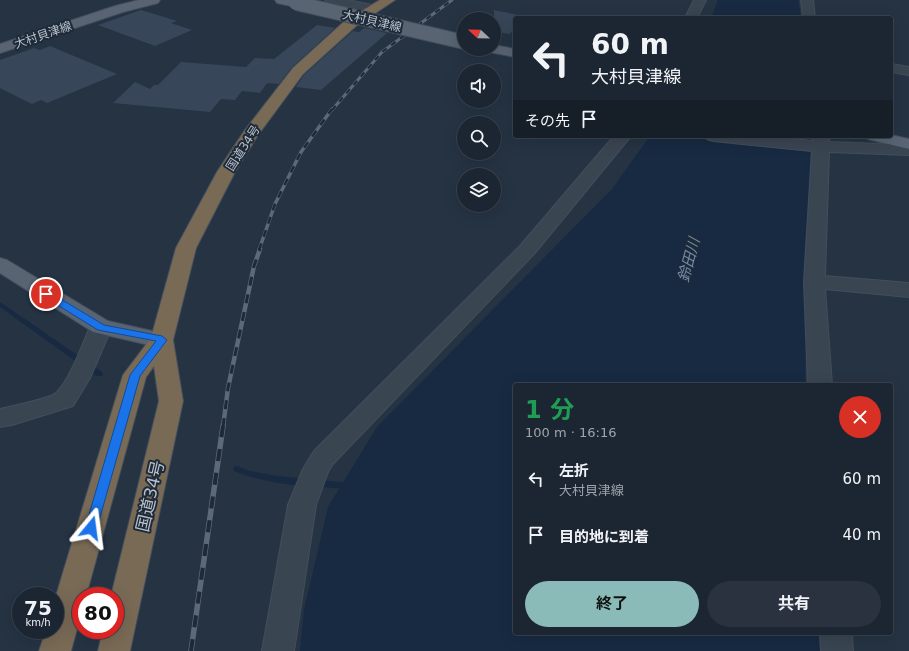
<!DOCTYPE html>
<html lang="ja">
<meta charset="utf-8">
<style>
:root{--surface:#1c2632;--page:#29323e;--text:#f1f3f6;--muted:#a0a5ac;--line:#3a434d;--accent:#8bbbb9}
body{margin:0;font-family:"DejaVu Sans","Noto Sans JP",sans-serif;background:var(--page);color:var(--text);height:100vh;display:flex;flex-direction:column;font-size:15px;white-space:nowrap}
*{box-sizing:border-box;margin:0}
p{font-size:13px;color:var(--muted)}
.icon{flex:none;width:22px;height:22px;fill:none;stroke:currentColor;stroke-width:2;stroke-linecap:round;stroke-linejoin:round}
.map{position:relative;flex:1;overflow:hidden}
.side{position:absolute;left:513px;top:383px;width:380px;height:252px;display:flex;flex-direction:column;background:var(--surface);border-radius:4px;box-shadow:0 4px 16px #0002,0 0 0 1px var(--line)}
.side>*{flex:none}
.guide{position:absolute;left:513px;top:16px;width:380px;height:122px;border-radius:4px;box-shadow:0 4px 16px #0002,0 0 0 1px var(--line);background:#1c2632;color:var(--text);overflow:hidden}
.needle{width:26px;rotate:292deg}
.buttons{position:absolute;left:457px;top:12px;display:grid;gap:8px}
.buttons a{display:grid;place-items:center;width:44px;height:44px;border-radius:50%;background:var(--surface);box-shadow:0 4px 16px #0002,0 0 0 1px var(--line);font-size:20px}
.speed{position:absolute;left:12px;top:587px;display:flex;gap:8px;font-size:20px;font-weight:700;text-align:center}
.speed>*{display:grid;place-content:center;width:52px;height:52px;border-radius:50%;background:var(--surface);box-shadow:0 4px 16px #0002,0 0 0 1px var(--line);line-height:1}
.speed small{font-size:10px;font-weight:400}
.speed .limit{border:6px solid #d22;background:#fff;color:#111}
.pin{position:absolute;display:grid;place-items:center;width:34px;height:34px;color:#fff;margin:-17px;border:2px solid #fff;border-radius:50%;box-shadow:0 1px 4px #0007}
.me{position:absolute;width:44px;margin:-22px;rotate:16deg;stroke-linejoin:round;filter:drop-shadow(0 0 3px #0008)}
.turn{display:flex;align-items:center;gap:14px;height:84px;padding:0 12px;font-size:18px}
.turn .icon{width:52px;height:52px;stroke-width:2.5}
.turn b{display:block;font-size:28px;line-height:34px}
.then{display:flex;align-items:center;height:38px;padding:0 12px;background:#0003;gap:8px;font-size:15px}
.round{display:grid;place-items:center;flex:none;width:42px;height:42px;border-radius:21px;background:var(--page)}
.overview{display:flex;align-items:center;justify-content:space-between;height:68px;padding:0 12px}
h1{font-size:24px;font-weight:700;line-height:30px;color:#1e9e55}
.cta{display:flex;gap:8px;margin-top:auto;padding:8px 12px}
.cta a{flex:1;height:46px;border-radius:24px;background:var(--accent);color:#111;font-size:16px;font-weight:700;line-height:46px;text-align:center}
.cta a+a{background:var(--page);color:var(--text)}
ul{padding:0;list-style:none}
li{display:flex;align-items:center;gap:12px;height:56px;padding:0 12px}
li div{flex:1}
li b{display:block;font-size:15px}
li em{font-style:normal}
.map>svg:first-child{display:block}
.water{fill:#172a42}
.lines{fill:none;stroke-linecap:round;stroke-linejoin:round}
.stream{fill:#172a42;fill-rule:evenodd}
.building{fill:#374759}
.minor-casing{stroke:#434e5c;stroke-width:2}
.major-casing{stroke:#434e5c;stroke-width:2}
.highway-casing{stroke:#44505d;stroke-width:2}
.minor{fill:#3a4552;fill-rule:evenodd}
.major{fill:#586472;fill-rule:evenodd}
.highway{fill:#796a56;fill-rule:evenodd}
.rail-far3-casing{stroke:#5c6979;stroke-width:3}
.rail-far2-casing{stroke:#5c6979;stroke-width:3.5}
.rail-far1-casing{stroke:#5c6979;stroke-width:4.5}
.rail-casing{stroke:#5c6979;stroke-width:5.5}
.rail-far3{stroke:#1e2a38;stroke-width:2;stroke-dasharray:5.5;stroke-linecap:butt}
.rail-far2{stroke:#1e2a38;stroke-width:2.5;stroke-dasharray:7;stroke-linecap:butt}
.rail-far1{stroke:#1e2a38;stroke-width:3;stroke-dasharray:9;stroke-linecap:butt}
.rail{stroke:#1e2a38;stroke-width:4;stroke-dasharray:12;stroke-linecap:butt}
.major-bridge-casing{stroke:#434e5c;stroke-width:16;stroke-linecap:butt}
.major-bridge{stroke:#586472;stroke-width:14}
.route{fill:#1a73e8;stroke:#114b97}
.labels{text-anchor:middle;stroke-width:4;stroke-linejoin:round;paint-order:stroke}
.far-street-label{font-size:12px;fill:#b7c0cc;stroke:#1e2a38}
.water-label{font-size:15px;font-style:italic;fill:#6f8bac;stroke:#1e2a38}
.near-street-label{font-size:17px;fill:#b7c0cc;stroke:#1e2a38}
</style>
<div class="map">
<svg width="909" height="651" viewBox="0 0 909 651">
<rect width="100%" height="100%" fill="#253343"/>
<g class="water">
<polygon points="718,0 798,0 801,18 711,18"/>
<polygon points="650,136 811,136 805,385 515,385 515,633 819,633 820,651 300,651 304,610 328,507 377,427 612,189"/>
</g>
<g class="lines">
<g class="stream">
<polygon points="0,302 102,372 103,374 102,376 96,376 0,307"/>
<path d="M237 466 250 471 277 476 351 483 354 484 355 486 354 488 351 489C311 486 271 486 234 471L233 469 234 467Z"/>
</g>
</g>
<g class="building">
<polygon points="141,10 177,21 171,23 192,30 155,46 98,25"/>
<polygon points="494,10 532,18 515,18 515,30 509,34 494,31"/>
<polygon points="317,25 335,28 292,67 279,84 267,83 260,93 242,91 235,100 221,99 210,112 113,103 135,82 150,89 154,85 158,85 181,62 246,67 255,58 274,59"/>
<polygon points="364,28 387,33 321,90 296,87 304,75 353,31 359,32"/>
<polygon points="50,46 117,74 47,103 41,100 32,104 0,88 0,60 34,48 40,50"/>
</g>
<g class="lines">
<defs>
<g id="minor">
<polygon points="325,0 348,0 376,6 378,9 376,12 372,13 327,3"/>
<polygon points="694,0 706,0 697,18 685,18"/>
<polygon points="801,0 813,0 815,18 803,18"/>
<polygon points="891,64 909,67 909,75 891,72"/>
<polygon points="614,136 631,136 534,254 332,465 328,472 316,505 294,651 262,651 288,505 303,469 314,451 520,246"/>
<polygon points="705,136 761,136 813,141 813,136 829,136 829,142 909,145 909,155 829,152 825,276 909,283 909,297 825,289 832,385 808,385 804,282 812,151 713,141 707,139"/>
<path d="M101 320 109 322 112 327 90 378 73 406 12 425 0 427V409C9 407 51 398 56 393 70 380 82 345 90 327L93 322Z"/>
<polygon points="820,633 852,633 853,651 821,651"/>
</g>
<g id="major">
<polygon points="139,0 160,0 158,3 123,12 0,53 0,44 115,6"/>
<polygon points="275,0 299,0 302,3 300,6 296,7 277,3"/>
<polygon points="494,45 515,49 515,57 489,52 487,49 494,49"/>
<polygon points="891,135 909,139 909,149 868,139 866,136"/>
<polygon points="0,258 7,260 108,321 170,335 173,340 170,345 162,348 93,332 0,273"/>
</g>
<polygon id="highway" points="380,0 395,0 356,26 303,74 258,135 235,172 196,248 173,340 183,401 130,651 98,651 103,630 115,630 115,596 111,596 159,401 154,366 146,377 86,596 81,596 81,614 71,651 39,651 46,630 55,630 55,599 123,375 151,338 176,248 217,172 245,130 293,68 346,20"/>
</defs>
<use href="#minor" class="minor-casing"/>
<use href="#major" class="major-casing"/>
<use href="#highway" class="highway-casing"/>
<use href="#minor" class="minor"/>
<use href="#major" class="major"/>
<use href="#highway" class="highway"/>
<defs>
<polyline id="rail-far3" points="332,110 382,52 452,0"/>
<polyline id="rail-far2" points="259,250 275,204 301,152 332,109"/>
<polyline id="rail-far1" points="223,427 228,388 254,266 260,249"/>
<polyline id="rail" points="191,651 223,426"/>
</defs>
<use href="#rail-far3" class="rail-far3-casing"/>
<use href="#rail-far2" class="rail-far2-casing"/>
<use href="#rail-far1" class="rail-far1-casing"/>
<use href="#rail" class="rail-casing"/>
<use href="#rail-far3" class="rail-far3"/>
<use href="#rail-far2" class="rail-far2"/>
<use href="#rail-far1" class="rail-far1"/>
<use href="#rail" class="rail"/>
<defs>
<polyline id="major-bridge" points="296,3 464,42"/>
</defs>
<use href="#major-bridge" class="major-bridge-casing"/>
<use href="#major-bridge" class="major-bridge"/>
</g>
<polygon class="route" points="43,292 49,292 104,325 162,336 167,340 140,376 97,528 95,532 91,533 87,532 85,528 130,375 156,341 98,330 43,296 42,294"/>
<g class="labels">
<g class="far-street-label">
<text transform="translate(372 21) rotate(13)" y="4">大村貝津線</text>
<text transform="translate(43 35) rotate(-19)" y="4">大村貝津線</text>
<text transform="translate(243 148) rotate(-57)" y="4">国道34号</text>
</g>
<g class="water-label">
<text transform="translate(689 260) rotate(-75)" y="5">鈴田川</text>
</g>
<g class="near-street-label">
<text transform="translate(150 496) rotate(-77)" y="6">国道34号</text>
</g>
</g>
</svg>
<div class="buttons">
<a><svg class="needle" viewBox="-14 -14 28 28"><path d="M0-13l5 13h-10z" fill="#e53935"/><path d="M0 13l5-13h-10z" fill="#a0a5ac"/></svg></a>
<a><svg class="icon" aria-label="sound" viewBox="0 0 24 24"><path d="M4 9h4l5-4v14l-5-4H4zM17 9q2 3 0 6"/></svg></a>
<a><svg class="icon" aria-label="search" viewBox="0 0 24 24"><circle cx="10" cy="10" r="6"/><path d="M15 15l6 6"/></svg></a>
<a><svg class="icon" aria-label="layers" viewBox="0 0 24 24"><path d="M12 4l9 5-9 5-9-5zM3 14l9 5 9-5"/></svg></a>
</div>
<div class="speed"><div>75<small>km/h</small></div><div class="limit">80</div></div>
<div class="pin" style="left:46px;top:294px;background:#d93025"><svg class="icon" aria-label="arrive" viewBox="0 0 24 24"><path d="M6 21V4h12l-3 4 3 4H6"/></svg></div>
<svg class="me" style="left:91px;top:528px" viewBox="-20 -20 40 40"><path d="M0-17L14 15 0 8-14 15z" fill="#1a73e8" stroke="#fff" stroke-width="4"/></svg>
<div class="guide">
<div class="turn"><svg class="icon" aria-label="left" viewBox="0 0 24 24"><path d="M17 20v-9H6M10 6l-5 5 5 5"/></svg><div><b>60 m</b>大村貝津線</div></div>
<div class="then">その先<svg class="icon" aria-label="arrive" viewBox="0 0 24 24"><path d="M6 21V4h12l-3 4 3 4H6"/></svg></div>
</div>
<section class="side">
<div class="overview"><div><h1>1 分</h1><p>100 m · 16:16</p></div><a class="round" style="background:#d93025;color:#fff"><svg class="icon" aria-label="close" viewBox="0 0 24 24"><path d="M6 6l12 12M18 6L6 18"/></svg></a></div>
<ul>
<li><svg class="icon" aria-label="left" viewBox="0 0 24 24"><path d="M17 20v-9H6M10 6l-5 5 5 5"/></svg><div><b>左折</b><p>大村貝津線</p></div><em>60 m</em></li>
<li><svg class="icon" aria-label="arrive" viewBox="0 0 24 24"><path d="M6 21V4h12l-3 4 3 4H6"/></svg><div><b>目的地に到着</b></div><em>40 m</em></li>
</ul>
<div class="cta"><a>終了</a><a>共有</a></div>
</section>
</div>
